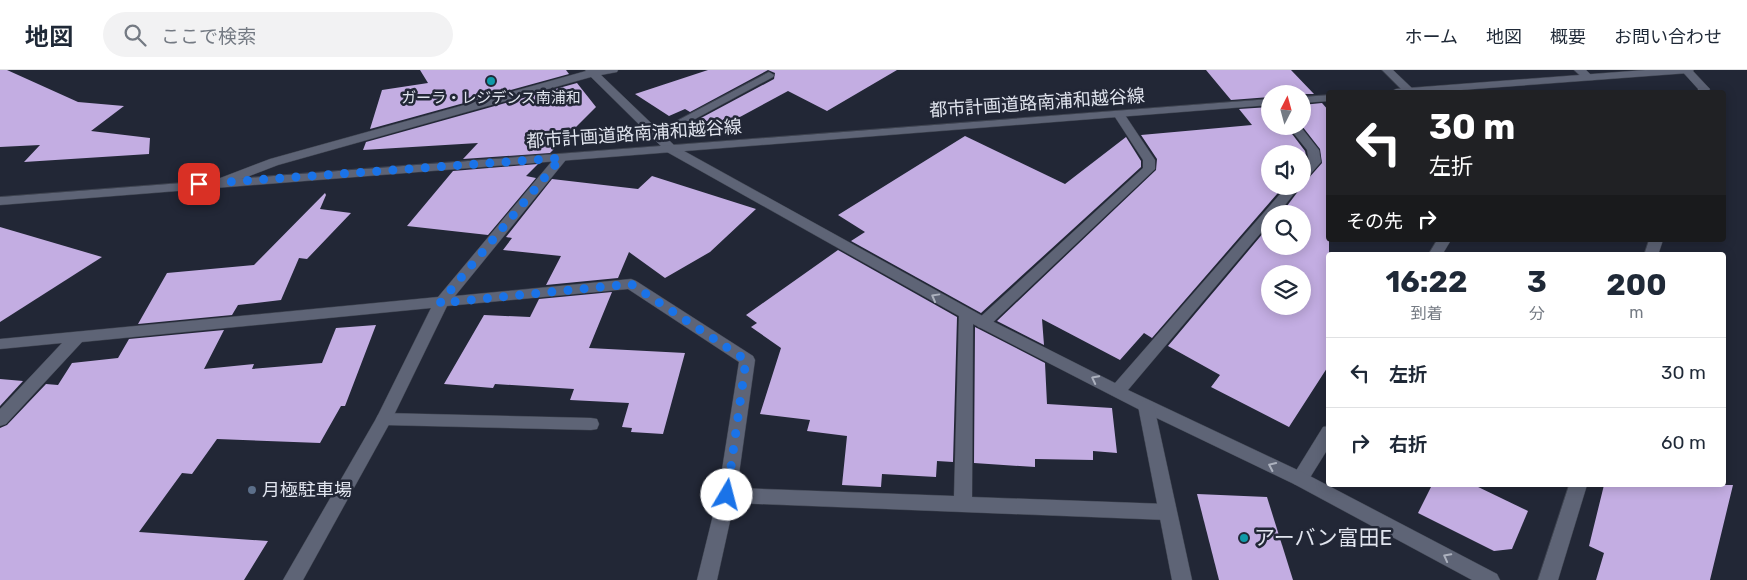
<!DOCTYPE html>
<html lang="ja">
<meta charset="utf-8">
<style>
:root{--surface:#fff;--page:#f2f2f3;--text:#1f2937;--muted:#747a83;--line:#e0e1e3}
body{margin:0;font-family:Rubik,"Noto Sans JP",sans-serif;background:var(--page);color:var(--text);height:100vh;display:flex;flex-direction:column;font-size:19px;white-space:nowrap}
*{box-sizing:border-box;margin:0}
p{font-size:16px;color:var(--muted)}
.icon{flex:none;width:28px;height:28px;fill:none;stroke:currentColor;stroke-width:2;stroke-linecap:round;stroke-linejoin:round}
.map{position:relative;flex:1;overflow:hidden}
.details{position:absolute;left:1326px;top:182px;width:400px;height:235px;display:flex;flex-direction:column;background:var(--surface);border-radius:5px;box-shadow:0 2px 12px #0003}
.details>*{flex:none}
.guide{position:absolute;left:1326px;top:20px;width:400px;height:152px;border-radius:5px;box-shadow:0 2px 12px #0003;background:#202124;color:#fff;overflow:hidden}
.needle{width:32px;rotate:6deg}
.fabs{position:absolute;left:1261px;top:15px;display:grid;gap:10px}
.fabs a{display:grid;place-items:center;width:50px;height:50px;border-radius:50%;background:var(--surface);box-shadow:0 2px 12px #0003;font-size:25px}
.pin{position:absolute;display:grid;place-items:center;width:42px;height:42px;color:#fff;margin:-21px;border-radius:10px;box-shadow:0 2px 8px #0006}
.me{position:absolute;width:55px;margin:-28px;rotate:8deg;stroke-linejoin:round;filter:drop-shadow(0 0 4px #0008)}
.turn{display:flex;align-items:center;gap:18px;height:105px;padding:0 20px;font-size:22px}
.turn .icon{width:65px;height:65px;stroke-width:2.5}
.turn b{display:block;font-size:35px;line-height:42px}
.then{display:flex;align-items:center;height:48px;padding:0 20px;background:#0003;gap:10px;font-size:19px}
.eta{display:flex;justify-content:space-evenly;align-items:center;height:85px;text-align:center}
.eta b{font-size:30px;font-weight:700;line-height:35px}
ul{padding:0;list-style:none}
li{display:flex;align-items:center;gap:15px;height:70px;padding:0 20px;border-top:1px solid var(--line)}
li div{flex:1}
li b{display:block;font-size:19px}
li em{font-style:normal}
header{display:flex;align-items:center;gap:30px;box-sizing:border-box;height:70px;padding:0 25px;background:var(--surface);border-bottom:1px solid var(--line)}
header strong{font-size:24px}
nav{display:flex;gap:28px;margin-inline-start:auto;font-size:18px}
.search{width:350px;height:45px;background:var(--page);display:flex;align-items:center;gap:12px;box-sizing:border-box;padding:0 18px;border-radius:28px;color:var(--muted);font-size:19px}
.map>svg:first-child{display:block}
.building{fill:#c3ade2;fill-rule:evenodd}
.lines{fill:none;stroke-linecap:round;stroke-linejoin:round}
.lane-casing{stroke:#3e434f;stroke-width:1}
.street-casing{stroke:#3e434f;stroke-width:1}
.secondary-casing{stroke:#3e434f;stroke-width:1}
.lane{fill:#5e6476;fill-rule:evenodd}
.street{fill:#5e6476;fill-rule:evenodd}
.secondary{fill:#5e6476;fill-rule:evenodd}
.oneway{stroke:#acb1be}
.route{stroke:#1a73e8;stroke-width:9;stroke-dasharray:0 16.2}
.culture-dot{fill:#0f9aa8;stroke:#222736;stroke-width:2}
.service-dot{fill:#5c6f8a;stroke:#222736;stroke-width:2}
.labels{text-anchor:middle;stroke-width:5;stroke-linejoin:round;paint-order:stroke}
.far-poi-label{font-size:15px;fill:#e0e4ee;stroke:#222736}
.street-label{font-size:18px;fill:#e0e4ee;stroke:#222736}
.poi-label{font-size:18px;fill:#e0e4ee;stroke:#222736;text-anchor:start}
.near-poi-label{font-size:21px;fill:#e0e4ee;stroke:#222736;text-anchor:start}
</style>
<header>
<strong>地図</strong>
<div class="search"><svg class="icon" aria-label="search" viewBox="0 0 24 24"><circle cx="10" cy="10" r="6"/><path d="M15 15l6 6"/></svg>ここで検索</div>
<nav><a>ホーム</a><a>地図</a><a>概要</a><a>お問い合わせ</a></nav>
</header>
<div class="map">
<svg width="1747" height="510" viewBox="0 0 1747 510">
<rect width="100%" height="100%" fill="#222736"/>
<g class="building">
<polygon points="0,0 7,0 78,32 124,36 91,61 150,68 149,84 24,92 40,75 0,77"/>
<polygon points="420,0 566,0 569,4 370,59 382,20 428,13"/>
<polygon points="708,0 897,0 827,41 788,21 727,54 719,50 712,54 701,48 774,9 775,3 768,0 690,42 685,39 669,46 635,24"/>
<polygon points="1206,0 1291,0 1314,24 1270,24 1270,27 1231,30"/>
<polygon points="577,13 596,37 550,83 463,89 478,73 363,80 366,72"/>
<path d="M1322 33 1329 41V295L1289 357 1211 317 1220 305 1168 276 1270 155V176H1302V144H1281L1302 116V112L1307 110 1322 93 1320 79 1302 56V35ZM1270 204H1302V236H1270Z"/>
<polygon points="1270,37 1270,56 1286,56 1305,81 1307,90 1302,95 1302,84 1270,84 1270,116 1284,116 1152,268 1144,263 1120,290 1042,249 1044,275 997,251 1156,100 1157,89 1141,65 1252,55 1239,39"/>
<polygon points="965,66 1065,114 1126,67 1141,91 1141,97 981,243 851,171 865,162 838,145"/>
<polygon points="538,94 526,106 536,108 488,165 407,156 453,101"/>
<polygon points="652,106 756,139 710,182 665,208 629,182 618,208 546,215 561,186 503,180 512,168 506,167 552,109 638,119"/>
<polygon points="325,123 326,125 320,139 351,143 307,189 299,188 281,230 238,235 232,245 138,254 167,203 254,195"/>
<polygon points="0,157 102,187 0,252"/>
<polygon points="838,180 957,247 953,392 937,391 936,407 882,404 881,417 842,415 847,366 807,361 810,350 760,344 781,278 751,257 757,253 746,245"/>
<polygon points="612,222 589,278 685,283 663,364 631,362 632,358 622,357 629,333 570,330 574,319 495,314 493,318 444,314 484,245 530,247 539,229"/>
<polygon points="376,255 345,336 341,336 320,373 217,369 192,404 182,403 139,462 268,471 244,510 0,510 0,358 7,355 46,314 58,315 72,293 118,288 129,269 224,260 204,299 254,294 252,299 322,293 336,258"/>
<polygon points="975,257 1045,293 1047,334 1112,338 1117,383 1093,381 1093,390 1035,389 1035,397 974,393"/>
<polygon points="0,309 23,311 0,336"/>
<polygon points="1432,415 1474,415 1528,441 1512,479 1494,481 1418,443"/>
<polygon points="1604,415 1733,415 1710,510 1596,510 1604,483 1589,476"/>
<polygon points="1197,424 1267,427 1293,510 1219,510"/>
</g>
<g class="lines">
<defs>
<g id="lane">
<polygon points="1574,0 1586,0 1594,8 1593,10 1585,10"/>
<polygon points="769,2 774,5 773,7 660,68 656,69 650,65"/>
<polygon points="1119,41 1123,42 1155,90 1155,99 988,257 983,258 978,257 976,253 978,249 1143,98 1143,90 1113,44"/>
<polygon points="1437,170 1451,170 1442,185 1428,185"/>
<polygon points="384,343 591,348 597,349 599,354 597,359 591,360 384,355 378,353 376,349 378,345"/>
<polygon points="1329,356 1329,377 1306,414 1300,416 1294,414 1291,409 1294,404 1323,357"/>
</g>
<g id="street">
<polygon points="585,0 618,0 617,2 601,5 675,76 988,249 1115,313 1287,116 1300,116 1278,144 1270,144 1270,152 1128,320 1306,404 1497,504 1500,510 1472,510 1294,414 1140,340 973,254 972,427 1167,434 1173,437 1176,442 1173,447 1167,450 734,433 717,510 697,510 718,425 739,292 628,219 447,236 392,349 303,510 283,510 377,347 431,238 82,272 6,354 0,356 0,339 62,273 0,279 0,269 438,227 557,85 565,85 567,88 565,91 455,226 631,209 636,211 753,286 755,290 737,418 954,426 959,246 667,82 591,7 278,95 223,116 215,116 213,113 215,110 270,89 586,1"/>
<polygon points="1382,0 1393,0 1415,21 1404,22"/>
<polygon points="1681,0 1692,0 1708,17 1710,19 1708,22 1698,22 1698,19"/>
<polygon points="1288,56 1300,56 1319,80 1321,92 1306,109 1302,110 1302,98 1309,91 1307,80"/>
<polygon points="1649,170 1663,170 1658,185 1644,185"/>
<polygon points="1569,415 1587,415 1558,510 1538,510"/>
</g>
<g id="secondary">
<polygon points="1645,0 1694,0 1689,3 1434,22 1390,22 1396,19"/>
<polygon points="1329,25 1329,31 1302,33 1302,27"/>
<polygon points="1270,29 1270,35 0,135 0,127"/>
<polygon points="1146,330 1152,332 1154,336 1192,510 1172,510 1138,336 1140,332"/>
</g>
</defs>
<use href="#lane" class="lane-casing"/>
<use href="#street" class="street-casing"/>
<use href="#secondary" class="secondary-casing"/>
<use href="#lane" class="lane"/>
<use href="#street" class="street"/>
<use href="#secondary" class="secondary"/>
</g>
<defs><path id="oneway-chevron" d="M-2-3.5L2.5 0L-2 3.5" fill="none" stroke-width="1.6" stroke-linecap="round" stroke-linejoin="round" transform="scale(1.25)"/></defs>
<g class="oneway">
<use href="#oneway-chevron" transform="translate(935 227) rotate(-151)"/>
<use href="#oneway-chevron" transform="translate(1095 309) rotate(-153)"/>
<use href="#oneway-chevron" transform="translate(1272 396) rotate(-155)"/>
<use href="#oneway-chevron" transform="translate(1447 487) rotate(-152)"/>
</g>
<g class="lines">
<polyline class="route" points="199,114 561,88 440,233 631,214 746,290 727,425"/>
</g>
<g class="culture-dot">
<circle cx="491" cy="11" r="5"/>
<circle cx="1244" cy="468" r="5"/>
</g>
<circle class="service-dot" cx="252" cy="420" r="5"/>
<g class="labels">
<g class="far-poi-label">
<text x="491" y="33">ガーラ・レジデンス南浦和</text>
</g>
<g class="street-label">
<text transform="translate(1037 33) rotate(-4)" y="6">都市計画道路南浦和越谷線</text>
<text transform="translate(634 64) rotate(-4)" y="6">都市計画道路南浦和越谷線</text>
</g>
<g class="poi-label">
<text x="262" y="426">月極駐車場</text>
</g>
<g class="near-poi-label">
<text x="1254" y="475">アーバン富田E</text>
</g>
</g>
</svg>
<div class="fabs">
<a><svg class="needle" viewBox="-14 -14 28 28"><path d="M0-13l5 13h-10z" fill="#e53935"/><path d="M0 13l5-13h-10z" fill="#747a83"/></svg></a>
<a><svg class="icon" aria-label="sound" viewBox="0 0 24 24"><path d="M4 9h4l5-4v14l-5-4H4zM17 9q2 3 0 6"/></svg></a>
<a><svg class="icon" aria-label="search" viewBox="0 0 24 24"><circle cx="10" cy="10" r="6"/><path d="M15 15l6 6"/></svg></a>
<a><svg class="icon" aria-label="layers" viewBox="0 0 24 24"><path d="M12 4l9 5-9 5-9-5zM3 14l9 5 9-5"/></svg></a>
</div>
<div class="pin" style="left:199px;top:114px;background:#d93025"><svg class="icon" aria-label="arrive" viewBox="0 0 24 24"><path d="M6 21V4h12l-3 4 3 4H6"/></svg></div>
<svg class="me" style="left:727px;top:425px" viewBox="-20 -20 40 40"><circle r="19" fill="#fff"/><path d="M0-13L10 11 0 6-10 11z" fill="#1a73e8"/></svg>
<div class="guide">
<div class="turn"><svg class="icon" aria-label="left" viewBox="0 0 24 24"><path d="M17 20v-9H6M10 6l-5 5 5 5"/></svg><div><b>30 m</b>左折</div></div>
<div class="then">その先<svg class="icon" aria-label="right" viewBox="0 0 24 24"><path d="M7 20v-9h11M14 6l5 5-5 5"/></svg></div>
</div>
<section class="details">
<div class="eta">
<div><b>16:22</b><p>到着</p></div>
<div><b>3</b><p>分</p></div>
<div><b>200</b><p>m</p></div>
</div>
<ul>
<li><svg class="icon" aria-label="left" viewBox="0 0 24 24"><path d="M17 20v-9H6M10 6l-5 5 5 5"/></svg><div><b>左折</b></div><em>30 m</em></li>
<li><svg class="icon" aria-label="right" viewBox="0 0 24 24"><path d="M7 20v-9h11M14 6l5 5-5 5"/></svg><div><b>右折</b></div><em>60 m</em></li>
</ul>
</section>
</div>
